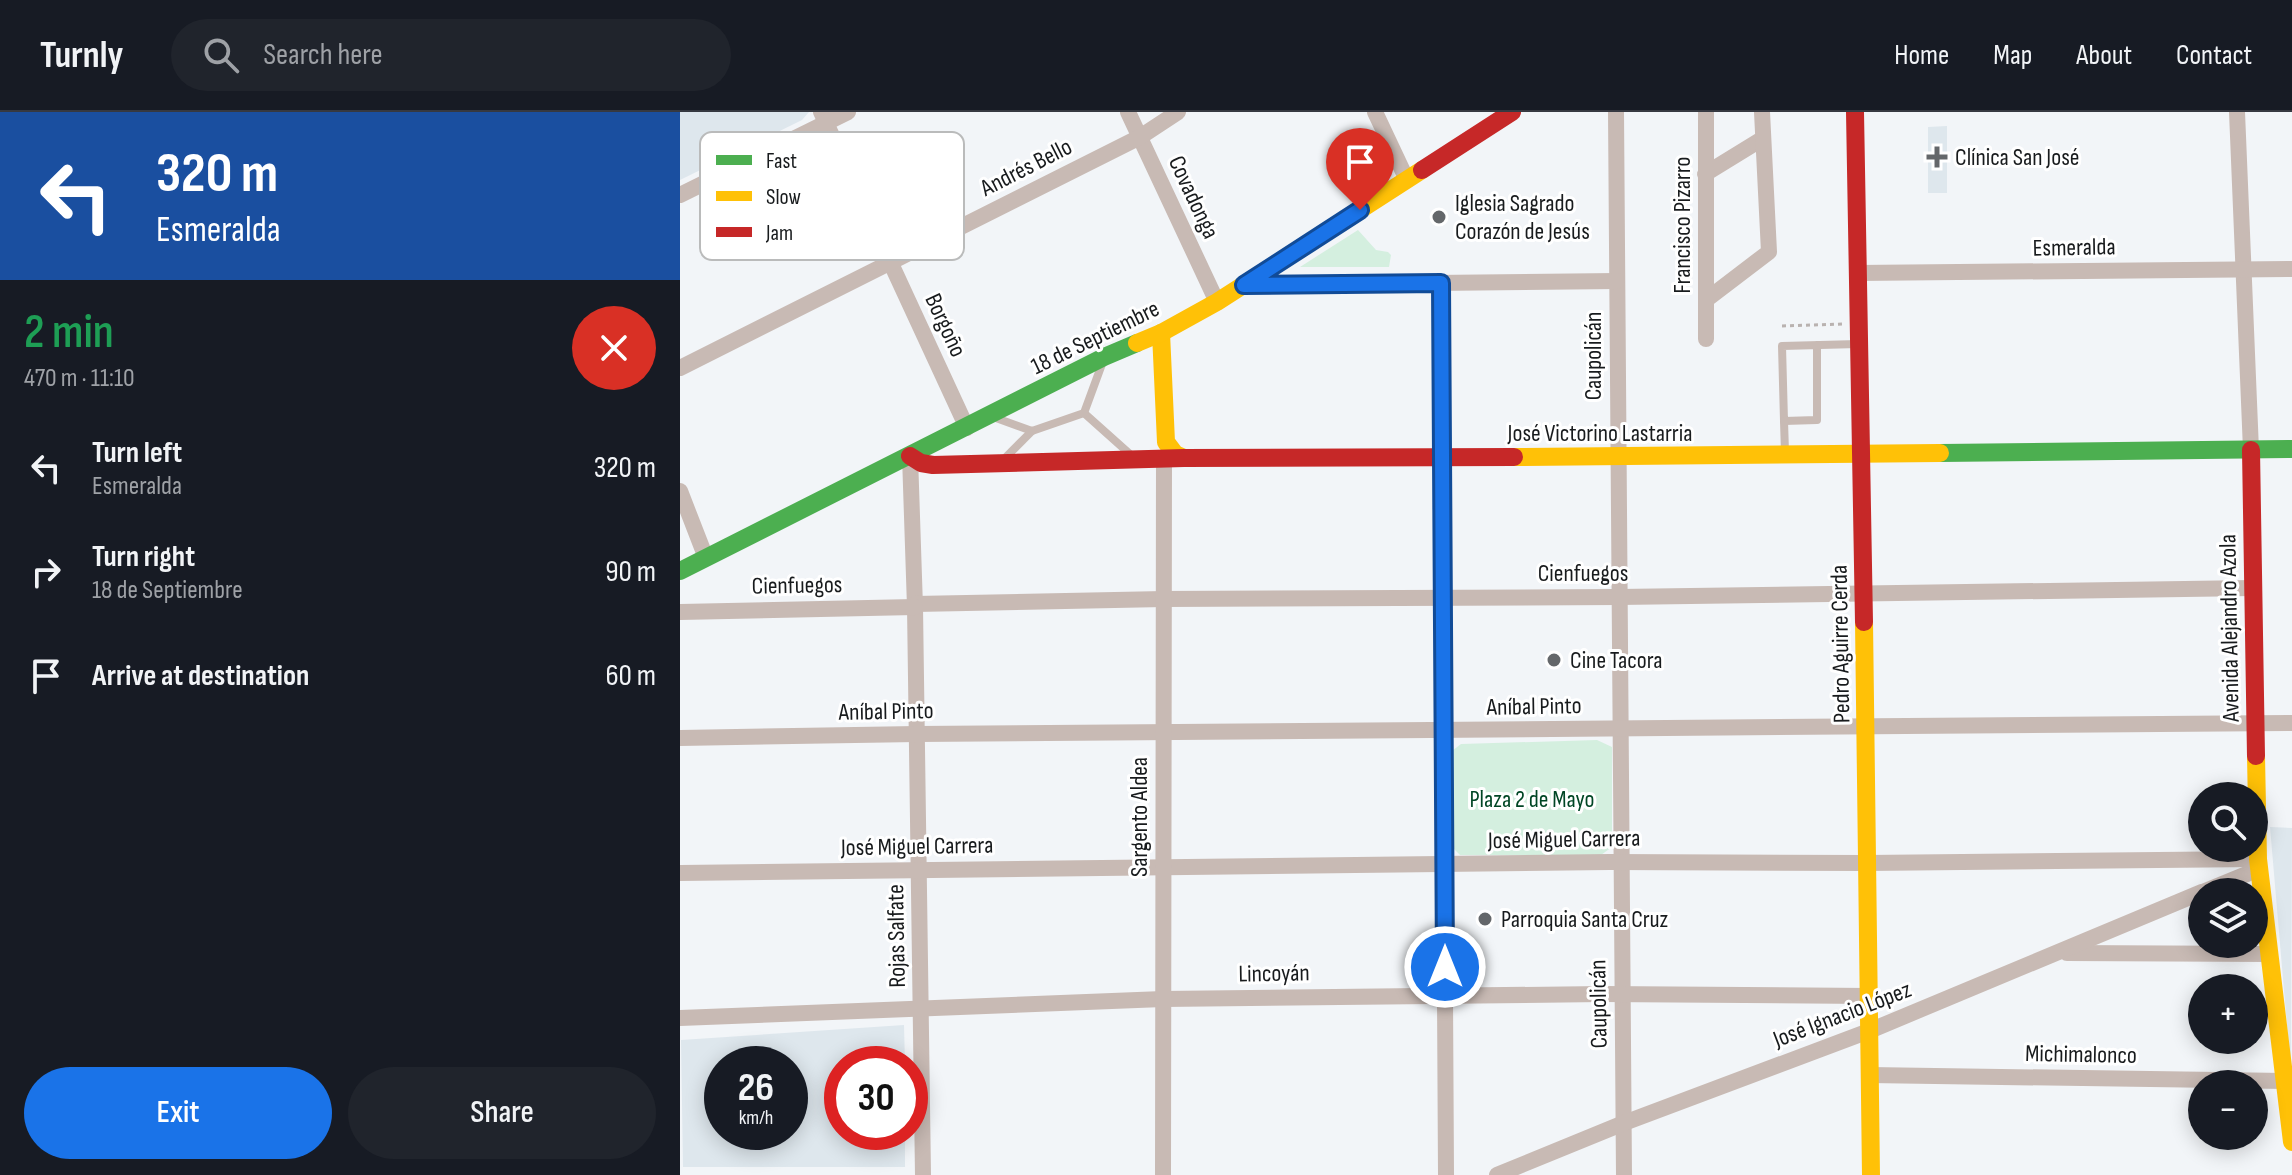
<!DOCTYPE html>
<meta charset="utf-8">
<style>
:root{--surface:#171b24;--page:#20242c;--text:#f1f3f6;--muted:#9ea1a6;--line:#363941;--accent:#1a73e8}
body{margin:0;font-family:"Sofia Sans Condensed",sans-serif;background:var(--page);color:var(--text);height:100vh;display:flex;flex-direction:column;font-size:30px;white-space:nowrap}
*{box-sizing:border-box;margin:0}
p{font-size:26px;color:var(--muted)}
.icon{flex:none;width:44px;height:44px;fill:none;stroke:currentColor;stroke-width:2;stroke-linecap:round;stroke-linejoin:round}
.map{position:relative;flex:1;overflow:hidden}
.panel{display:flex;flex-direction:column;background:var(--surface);width:680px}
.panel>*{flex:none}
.top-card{background:#1a4fa0;color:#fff;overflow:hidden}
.controls{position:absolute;left:1508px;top:670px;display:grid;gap:16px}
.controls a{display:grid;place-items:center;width:80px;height:80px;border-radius:50%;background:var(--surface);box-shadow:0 4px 20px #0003;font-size:40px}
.speed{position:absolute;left:24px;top:934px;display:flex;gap:16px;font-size:40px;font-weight:700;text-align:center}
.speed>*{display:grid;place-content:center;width:104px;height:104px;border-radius:50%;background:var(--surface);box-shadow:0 4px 20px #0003;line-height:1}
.speed small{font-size:20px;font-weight:400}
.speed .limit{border:12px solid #d22;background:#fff;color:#111}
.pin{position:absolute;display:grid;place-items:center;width:68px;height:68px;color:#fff;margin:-82px -34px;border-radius:50% 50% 50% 0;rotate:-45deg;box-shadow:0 0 8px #0007}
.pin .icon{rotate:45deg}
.me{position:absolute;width:88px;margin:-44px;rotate:0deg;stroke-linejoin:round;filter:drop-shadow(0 0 6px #0008)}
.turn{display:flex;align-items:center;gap:28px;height:168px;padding:0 24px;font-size:36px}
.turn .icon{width:104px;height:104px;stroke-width:2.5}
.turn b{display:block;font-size:56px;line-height:68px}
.round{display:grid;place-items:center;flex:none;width:84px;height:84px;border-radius:42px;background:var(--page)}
.head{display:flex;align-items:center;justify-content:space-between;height:136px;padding:0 24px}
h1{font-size:48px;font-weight:600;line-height:60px;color:#1e9e55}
.button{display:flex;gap:16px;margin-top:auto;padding:16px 24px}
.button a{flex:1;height:92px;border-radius:48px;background:var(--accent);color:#fff;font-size:32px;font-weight:600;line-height:92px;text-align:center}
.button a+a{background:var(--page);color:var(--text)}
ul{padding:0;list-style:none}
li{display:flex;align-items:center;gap:24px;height:104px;padding:0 24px}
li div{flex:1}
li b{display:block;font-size:30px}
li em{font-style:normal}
header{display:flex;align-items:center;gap:48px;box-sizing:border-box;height:112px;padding:0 40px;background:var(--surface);border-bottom:2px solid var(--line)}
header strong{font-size:38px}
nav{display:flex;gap:44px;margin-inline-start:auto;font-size:28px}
.search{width:560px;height:72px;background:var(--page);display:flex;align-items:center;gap:20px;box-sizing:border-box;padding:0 28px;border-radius:44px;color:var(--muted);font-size:30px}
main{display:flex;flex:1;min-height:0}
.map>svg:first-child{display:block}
.built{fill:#dee7ed;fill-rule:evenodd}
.green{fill:#d4efdf}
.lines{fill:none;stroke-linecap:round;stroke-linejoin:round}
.path{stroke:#b9b2b0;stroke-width:3;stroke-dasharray:4 4;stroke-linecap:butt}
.lane{stroke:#c8bab4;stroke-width:8}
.street{stroke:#c8bab4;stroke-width:16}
.fast{stroke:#4caf50;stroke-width:18}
.slow{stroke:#ffc107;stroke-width:18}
.jam{stroke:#c62828;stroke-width:18}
.route-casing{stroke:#114b97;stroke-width:20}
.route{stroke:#1a73e8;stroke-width:14}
.poi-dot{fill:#64676a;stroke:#fff;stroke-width:3}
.labels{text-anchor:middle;stroke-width:6;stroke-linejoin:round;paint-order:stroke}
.poi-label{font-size:24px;fill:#181b1d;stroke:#fff;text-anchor:start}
.street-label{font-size:24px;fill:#181b1d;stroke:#fff}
.park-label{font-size:24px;fill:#004625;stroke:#fff}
.key{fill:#fff;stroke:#babbbb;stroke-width:2}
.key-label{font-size:22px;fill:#181b1d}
</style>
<header>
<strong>Turnly</strong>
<div class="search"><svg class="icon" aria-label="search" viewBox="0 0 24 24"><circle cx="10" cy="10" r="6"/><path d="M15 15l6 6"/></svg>Search here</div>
<nav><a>Home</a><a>Map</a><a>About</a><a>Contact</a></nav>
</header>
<main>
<section class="panel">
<div class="top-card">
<div class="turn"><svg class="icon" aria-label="left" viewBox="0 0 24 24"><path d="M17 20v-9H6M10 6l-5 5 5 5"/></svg><div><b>320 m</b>Esmeralda</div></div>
</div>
<div class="head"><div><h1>2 min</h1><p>470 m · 11:10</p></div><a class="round" style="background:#d93025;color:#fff"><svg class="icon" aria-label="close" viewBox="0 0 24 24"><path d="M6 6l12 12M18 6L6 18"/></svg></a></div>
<ul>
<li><svg class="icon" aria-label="left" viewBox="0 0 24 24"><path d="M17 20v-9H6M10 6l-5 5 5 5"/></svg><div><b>Turn left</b><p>Esmeralda</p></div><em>320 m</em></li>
<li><svg class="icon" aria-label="right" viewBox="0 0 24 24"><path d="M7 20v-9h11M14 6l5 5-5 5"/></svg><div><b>Turn right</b><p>18 de Septiembre</p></div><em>90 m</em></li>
<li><svg class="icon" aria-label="arrive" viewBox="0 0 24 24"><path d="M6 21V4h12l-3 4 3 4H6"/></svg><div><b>Arrive at destination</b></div><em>60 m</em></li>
</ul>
<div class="button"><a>Exit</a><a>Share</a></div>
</section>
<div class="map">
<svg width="1612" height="1063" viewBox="0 0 1612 1063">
<rect width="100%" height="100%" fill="#f2f5f8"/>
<g class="built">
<polygon points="0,0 129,0 122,8 0,68"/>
<polygon points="1267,14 1267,81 1248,81 1248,15"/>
<polygon points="1590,715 1612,716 1611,960"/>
<path d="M224 913 225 952H162V1020H225V1055H3L1 928ZM110 952V1020H42V952Z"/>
</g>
<g class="green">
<polygon points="678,118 696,138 708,140 711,143 709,155 620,155"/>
<polygon points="917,628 932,635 932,735 921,743 780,743 773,736 772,639 781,632"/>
</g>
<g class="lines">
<polyline class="path" points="1102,214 1162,212"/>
<g class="lane">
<polyline points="1137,233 1137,308 1104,309 1102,234 1178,232"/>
<polyline points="404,301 451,343"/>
<polyline points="316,306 352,319 404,301 422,252"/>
<polyline points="1104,309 1105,340"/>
<polyline points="324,347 352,319"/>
</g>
<g class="street">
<polyline points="141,0 287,316"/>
<polyline points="448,0 537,190"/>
<polyline points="695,0 727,68"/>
<polyline points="936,0 944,1063"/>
<polyline points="1557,0 1571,338"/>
<polyline points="1025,62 1082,27"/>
<polyline points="0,83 168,0"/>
<polyline points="1177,161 1612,157"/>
<polyline points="761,171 766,1063"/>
<polyline points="564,173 937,169"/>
<polyline points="1026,188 1089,140 1082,0"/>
<polyline points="1026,227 1026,0"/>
<polyline points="0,256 460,25 498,0"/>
<polyline points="230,344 235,495 243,1063"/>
<polyline points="0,379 26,446"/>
<polyline points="235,492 484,487 939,485 1572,476"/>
<polyline points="0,500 235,495"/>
<polyline points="0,626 237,622 1612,611"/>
<polyline points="0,761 930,750 1187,751 1578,747"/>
<polyline points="1523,780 1579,757"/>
<polyline points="1387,841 1589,842"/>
<polyline points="0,906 483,887 923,882 1189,884"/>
<polyline points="1189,963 1605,969 1612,967"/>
<polyline points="483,1063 484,347"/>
<polyline points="817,1063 944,1011 1189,919 1522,780"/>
</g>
<g class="fast">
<polyline points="1260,341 1612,337"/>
<polyline points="0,459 424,245 457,231"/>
</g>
<g class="slow">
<polyline points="481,221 486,330 495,342 504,346"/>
<polyline points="457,231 481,221 537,190 742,58"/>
<polyline points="834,345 1260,341"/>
<polyline points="1184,510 1191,1063"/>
<polyline points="1576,644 1578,747 1612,1030"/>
</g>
<g class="jam">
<polyline points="1175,0 1184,510"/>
<polyline points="742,58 832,0"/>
<polyline points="1571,338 1576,644"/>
<polyline points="230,344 241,351 253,353 504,346 834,345"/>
</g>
</g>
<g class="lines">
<defs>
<polyline id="route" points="680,98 564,173 761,171 765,855"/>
</defs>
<use href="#route" class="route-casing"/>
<use href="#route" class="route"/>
</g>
<g class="poi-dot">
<path d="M1253 33h8v8h8v8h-8v8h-8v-8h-8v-8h8z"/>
<circle cx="759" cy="105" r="8"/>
<circle cx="874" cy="548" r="8"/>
<circle cx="805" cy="807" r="8"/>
</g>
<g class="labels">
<g class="poi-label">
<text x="1275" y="53">Clínica San José</text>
<text x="775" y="99">Iglesia Sagrado<tspan x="775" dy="28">Corazón de Jesús</tspan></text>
<text x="890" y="556">Cine Tacora</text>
<text x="821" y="815">Parroquia Santa Cruz</text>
</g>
<g class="street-label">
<text transform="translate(346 55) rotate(-27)" y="8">Andrés Bello</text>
<text transform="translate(514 85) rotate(65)" y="8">Covadonga</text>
<text transform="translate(1002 113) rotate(-90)" y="8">Francisco Pizarro</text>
<text transform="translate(1394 135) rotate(-1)" y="8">Esmeralda</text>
<text transform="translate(266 213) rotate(65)" y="8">Borgoño</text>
<text transform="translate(415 225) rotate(-26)" y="8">18 de Septiembre</text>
<text transform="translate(913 244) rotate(-90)" y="8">Caupolicán</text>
<text x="920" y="329">José Victorino Lastarria</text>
<text x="903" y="469">Cienfuegos</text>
<text transform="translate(117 473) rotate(-1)" y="8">Cienfuegos</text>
<text transform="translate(1549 516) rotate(-91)" y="8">Avenida Alejandro Azola</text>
<text transform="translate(1160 532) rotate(-91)" y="8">Pedro Aguirre Cerda</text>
<text transform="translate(854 594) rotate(-1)" y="8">Aníbal Pinto</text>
<text transform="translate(206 599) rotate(-1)" y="8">Aníbal Pinto</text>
<text transform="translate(459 705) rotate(-90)" y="8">Sargento Aldea</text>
<text transform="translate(884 727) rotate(-1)" y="8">José Miguel Carrera</text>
<text transform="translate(237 734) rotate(-1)" y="8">José Miguel Carrera</text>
<text transform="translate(216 824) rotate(-91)" y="8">Rojas Salfate</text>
<text transform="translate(594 861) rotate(-1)" y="8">Lincoyán</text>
<text transform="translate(918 892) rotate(-91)" y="8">Caupolicán</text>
<text transform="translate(1162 902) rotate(-21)" y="8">José Ignacio López</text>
<text transform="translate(1401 942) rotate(1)" y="8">Michimalonco</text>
</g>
<g class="park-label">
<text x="852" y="695">Plaza 2 de Mayo</text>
</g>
</g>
<rect x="20" y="20" width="264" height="128" rx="12" class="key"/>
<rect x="36" y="43" width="36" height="10" fill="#4caf50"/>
<rect x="36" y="79" width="36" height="10" fill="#ffc107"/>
<rect x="36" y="115" width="36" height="10" fill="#c62828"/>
<g class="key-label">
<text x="86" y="56">Fast</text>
<text x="86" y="92">Slow</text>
<text x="86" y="128">Jam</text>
</g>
</svg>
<div class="controls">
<a><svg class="icon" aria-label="search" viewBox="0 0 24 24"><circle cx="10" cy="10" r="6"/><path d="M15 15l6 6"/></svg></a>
<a><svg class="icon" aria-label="layers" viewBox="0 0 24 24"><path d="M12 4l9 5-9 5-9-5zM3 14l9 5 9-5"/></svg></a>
<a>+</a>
<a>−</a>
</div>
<div class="speed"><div>26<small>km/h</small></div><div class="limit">30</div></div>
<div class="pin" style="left:680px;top:98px;background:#d93025"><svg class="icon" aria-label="arrive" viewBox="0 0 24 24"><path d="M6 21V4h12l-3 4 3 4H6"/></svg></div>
<svg class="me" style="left:765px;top:855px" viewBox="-20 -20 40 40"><circle r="17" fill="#1a73e8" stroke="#fff" stroke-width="3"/><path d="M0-11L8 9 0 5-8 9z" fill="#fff"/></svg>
</div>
</main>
